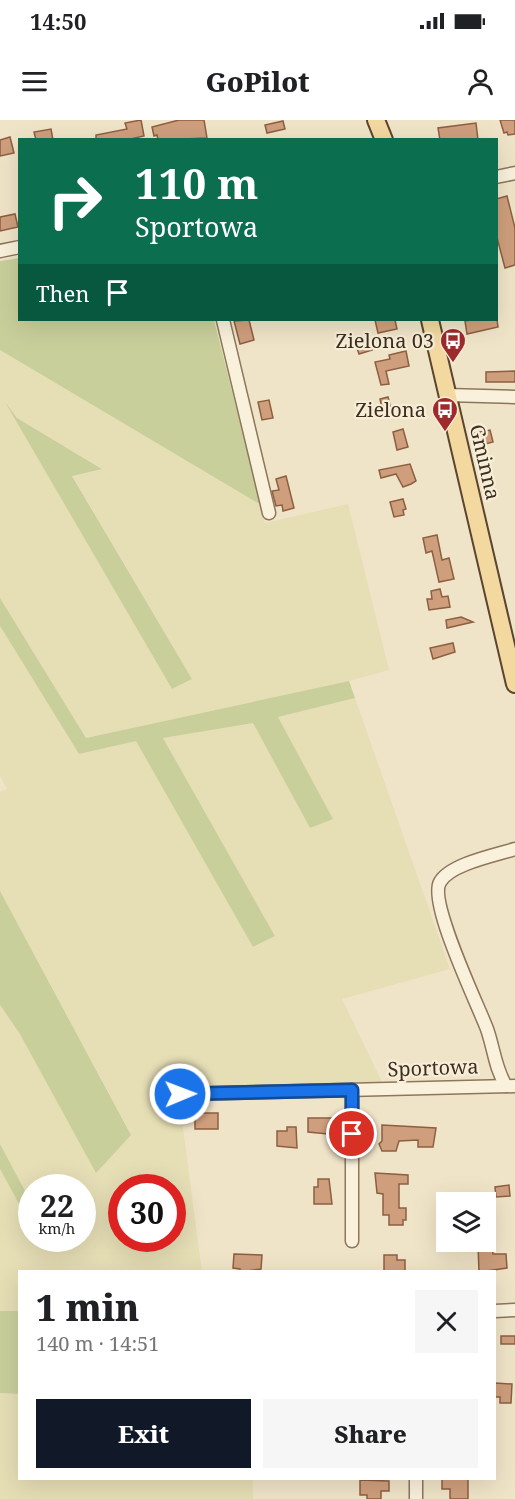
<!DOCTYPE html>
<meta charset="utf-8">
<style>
:root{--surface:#fff;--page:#f6f6f6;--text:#202124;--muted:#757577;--accent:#111827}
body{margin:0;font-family:"Noto Serif",serif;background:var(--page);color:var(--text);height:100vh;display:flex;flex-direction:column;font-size:22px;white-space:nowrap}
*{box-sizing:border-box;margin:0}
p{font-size:20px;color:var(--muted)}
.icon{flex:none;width:33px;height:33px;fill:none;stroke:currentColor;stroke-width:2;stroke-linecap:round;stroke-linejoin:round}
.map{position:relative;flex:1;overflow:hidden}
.details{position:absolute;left:18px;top:1150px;width:478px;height:210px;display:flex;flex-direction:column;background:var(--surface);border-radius:0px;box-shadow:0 6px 24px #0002}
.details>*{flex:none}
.guide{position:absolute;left:18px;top:18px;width:480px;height:183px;border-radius:0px;box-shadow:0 6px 24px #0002;background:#0b6e4f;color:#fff;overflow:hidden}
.buttons{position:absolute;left:436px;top:1072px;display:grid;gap:12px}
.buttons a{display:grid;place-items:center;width:60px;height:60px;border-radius:0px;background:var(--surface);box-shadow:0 6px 24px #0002;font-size:30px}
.speed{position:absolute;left:18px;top:1054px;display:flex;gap:12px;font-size:30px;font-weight:700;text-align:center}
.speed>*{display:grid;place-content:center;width:78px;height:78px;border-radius:50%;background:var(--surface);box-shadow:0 6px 24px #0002;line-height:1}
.speed small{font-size:15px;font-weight:400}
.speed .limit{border:9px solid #d22;background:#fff;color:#111}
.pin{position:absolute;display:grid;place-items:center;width:51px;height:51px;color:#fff;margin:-26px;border:3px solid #fff;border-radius:50%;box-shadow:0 2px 6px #0007}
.me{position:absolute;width:66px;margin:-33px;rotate:89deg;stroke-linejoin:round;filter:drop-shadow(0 0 4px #0008)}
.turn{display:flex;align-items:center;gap:21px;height:126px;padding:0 18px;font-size:27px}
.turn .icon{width:78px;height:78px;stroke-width:2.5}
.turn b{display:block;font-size:42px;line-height:51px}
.then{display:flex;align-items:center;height:57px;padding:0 18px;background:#0003;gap:12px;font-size:22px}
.round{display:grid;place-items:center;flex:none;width:63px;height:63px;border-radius:0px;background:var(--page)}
.summary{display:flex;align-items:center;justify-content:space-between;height:102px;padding:0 18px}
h1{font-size:36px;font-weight:800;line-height:45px}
.primary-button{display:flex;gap:12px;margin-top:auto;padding:12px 18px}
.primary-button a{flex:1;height:69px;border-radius:0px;background:var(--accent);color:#fff;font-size:24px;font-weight:800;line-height:69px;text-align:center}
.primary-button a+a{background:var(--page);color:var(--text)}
.status{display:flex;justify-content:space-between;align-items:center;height:42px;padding:0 30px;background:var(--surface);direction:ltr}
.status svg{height:16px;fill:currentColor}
header{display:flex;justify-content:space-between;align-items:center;height:78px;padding:0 18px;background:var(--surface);font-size:27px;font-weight:800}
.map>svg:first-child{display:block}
.farmland{fill:#e6deb5;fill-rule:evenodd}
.green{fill:#c9cf9b}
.building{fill:#cf9f7d;stroke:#8d5f41;stroke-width:1.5}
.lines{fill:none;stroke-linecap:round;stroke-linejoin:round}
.minor-casing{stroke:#8d765c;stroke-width:15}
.major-casing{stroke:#5b4430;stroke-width:20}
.minor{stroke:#faf1dc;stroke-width:12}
.major{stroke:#f3d9a0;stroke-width:16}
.route-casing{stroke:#114b97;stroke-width:15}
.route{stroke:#1a73e8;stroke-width:10}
.labels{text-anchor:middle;stroke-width:4.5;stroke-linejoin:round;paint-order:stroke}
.poi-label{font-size:20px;fill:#3d2e20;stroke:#f7eed8;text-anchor:end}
.street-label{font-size:20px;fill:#3d2e20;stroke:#f7eed8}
</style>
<div class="status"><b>14:50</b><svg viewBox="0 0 49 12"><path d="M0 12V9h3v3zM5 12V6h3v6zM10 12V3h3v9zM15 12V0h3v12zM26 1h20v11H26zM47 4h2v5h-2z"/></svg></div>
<header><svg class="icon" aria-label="menu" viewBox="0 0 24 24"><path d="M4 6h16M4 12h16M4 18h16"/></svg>GoPilot<svg class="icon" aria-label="person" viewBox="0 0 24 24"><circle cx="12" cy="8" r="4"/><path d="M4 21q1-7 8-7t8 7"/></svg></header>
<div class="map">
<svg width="515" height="1379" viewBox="0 0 515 1379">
<rect width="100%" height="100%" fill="#f0e4c8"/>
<g class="farmland">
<path d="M0 230 261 385 265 403 348 384 389 550 349 561 86 618 0 478ZM8 287 17 298 101 348 72 355 192 559 172 569Z"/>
<path d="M0 506 79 634 136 621 254 827 275 816 163 618 253 602 310 708 332 698 278 597 355 578 450 849 342 879 383 964 166 970 160 982 179 978 202 1152H20L19 1191H0V1049L31 1106 32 1119H82V1068H32L31 1082 0 1024V885L20 914 131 1014 0 771V672L7 669 0 656ZM122 1068H172V1119H122Z"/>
<polygon points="0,1273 19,1274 20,1359 253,1359 253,1379 0,1379"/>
</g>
<g class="green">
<polygon points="19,138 20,200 214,200 261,385 0,230 0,141"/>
<polygon points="5,282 17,298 102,349 72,356 192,559 172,569"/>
<polygon points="0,478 86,618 349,561 355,578 278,597 333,699 310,708 253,603 163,618 275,816 253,827 136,621 79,634 0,506"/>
<polygon points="0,771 131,1015 96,1053 20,914 0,885"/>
<polygon points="0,1024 31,1082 31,1106 0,1049"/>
<polygon points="0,1191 19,1191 19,1274 0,1273"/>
</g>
<g class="building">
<polygon points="141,0 144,16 126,20 96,20 96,15 127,9 125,3"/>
<polygon points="179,0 204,0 207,18 158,20 157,15 154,16 152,7"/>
<polygon points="500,0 515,0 515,14 508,15 507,12 504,13"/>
<polygon points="283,1 285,9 267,13 265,5"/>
<polygon points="476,3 478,20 440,20 438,8"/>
<polygon points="51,9 53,20 36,20 34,12"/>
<polygon points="10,17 14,33 0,36 0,20"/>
<polygon points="507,76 515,108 515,145 505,148 496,114 496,79"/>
<polygon points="15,94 18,107 0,111 0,97"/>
<polygon points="249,200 254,220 240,224 234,201"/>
<polygon points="375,200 395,200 397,209 378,213"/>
<polygon points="471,200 497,200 498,207 467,214 465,201"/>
<polygon points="369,222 372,230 359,234 356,225"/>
<polygon points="406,231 409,246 386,251 389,264 381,265 375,242 390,239 389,235"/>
<polygon points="515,251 515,262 486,262 486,252"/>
<polygon points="388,277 393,296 384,298 380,279"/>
<polygon points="269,280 273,298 262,300 258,282"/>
<polygon points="403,309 408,327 397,330 393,312"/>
<polygon points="490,310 493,322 477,326 474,313"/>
<polygon points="410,344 416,361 411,364 403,367 396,354 381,358 379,350"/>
<polygon points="286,356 294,388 283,391 282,385 276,386 272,371 279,370 276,359"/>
<polygon points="403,379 406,389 403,390 404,395 394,397 390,382"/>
<polygon points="437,415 442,440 449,438 454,459 439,462 432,431 426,433 423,418"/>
<polygon points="440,469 442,477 448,476 450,487 429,490 427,479 432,479 431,471"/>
<polygon points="461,497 473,502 447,508 446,500"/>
<polygon points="453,523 455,532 433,539 430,528"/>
<rect x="195" y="993" width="23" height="16"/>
<polygon points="308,998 338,998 341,1006 338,1008 338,1015 308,1012"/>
<polygon points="382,1005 436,1008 433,1027 418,1027 418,1020 399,1021 396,1031 382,1031 379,1024 382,1021"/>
<polygon points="287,1007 296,1007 297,1028 277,1026 277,1011 287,1011"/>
<polygon points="375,1053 408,1055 408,1064 399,1064 399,1088 406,1088 406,1100 403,1100 403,1105 389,1105 389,1095 383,1095 383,1074 377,1073"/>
<polygon points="318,1059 329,1059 332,1084 314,1084 314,1067 318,1067"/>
<polygon points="509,1065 510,1076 496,1077 495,1067"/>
<polygon points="492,1124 493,1134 506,1134 507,1148 479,1152 478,1125"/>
<polygon points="234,1134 262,1135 261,1149 240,1152 240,1149 233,1148"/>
<polygon points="384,1135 397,1135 397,1140 405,1140 405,1152 384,1151"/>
<rect x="501" y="1216" width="14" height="8"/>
<polygon points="495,1263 512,1264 511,1283 500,1283 500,1277 495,1277"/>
<polygon points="442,1359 468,1359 468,1379 450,1379 450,1369 442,1369"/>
<polygon points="360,1360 389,1361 389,1371 381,1371 381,1379 367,1379 367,1375 360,1375"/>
</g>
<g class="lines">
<defs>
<g id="minor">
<polyline points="496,57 515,53"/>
<polyline points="0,131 20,127"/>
<polyline points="223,200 269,393"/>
<polyline points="447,275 515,277"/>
<path d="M506 966C495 948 494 929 487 909 478 885 428 782 440 762 450 744 496 735 515 729"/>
<polyline points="352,970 352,1121"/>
<polyline points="180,974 515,966"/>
<polyline points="495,1191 515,1190"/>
<polyline points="416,1359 416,1379"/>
</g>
<g id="major">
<polyline points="376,0 384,20"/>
<polyline points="430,200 515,564"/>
</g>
</defs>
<use href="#minor" class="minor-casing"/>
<use href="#major" class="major-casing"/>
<use href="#minor" class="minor"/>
<use href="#major" class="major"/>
</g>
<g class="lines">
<defs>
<polyline id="route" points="180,974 352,970 352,1014"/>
</defs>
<use href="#route" class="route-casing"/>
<use href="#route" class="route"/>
</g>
<defs>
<symbol id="bus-pin" viewBox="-11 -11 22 30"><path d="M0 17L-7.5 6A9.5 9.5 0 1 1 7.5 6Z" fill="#9e2a2b" stroke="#f7eed8"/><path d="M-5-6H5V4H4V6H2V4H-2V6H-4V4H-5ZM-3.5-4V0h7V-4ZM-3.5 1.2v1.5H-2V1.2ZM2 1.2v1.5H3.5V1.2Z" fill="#fff"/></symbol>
</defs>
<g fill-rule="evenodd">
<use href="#bus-pin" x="438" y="206" width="30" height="40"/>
<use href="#bus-pin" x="430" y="275" width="30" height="40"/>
</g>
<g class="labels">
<g class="poi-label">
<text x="434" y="228">Zielona 03</text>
<text x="426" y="297">Zielona</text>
</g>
<g class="street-label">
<text transform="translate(485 342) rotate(77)" y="7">Gminna</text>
<text transform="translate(433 948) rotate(-2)" y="7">Sportowa</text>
</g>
</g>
</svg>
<div class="buttons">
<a><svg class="icon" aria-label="layers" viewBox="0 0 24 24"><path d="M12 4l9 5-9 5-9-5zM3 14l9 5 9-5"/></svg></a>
</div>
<div class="speed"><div>22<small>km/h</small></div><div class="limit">30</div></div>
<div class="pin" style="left:352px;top:1014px;background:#d93025"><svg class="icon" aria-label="arrive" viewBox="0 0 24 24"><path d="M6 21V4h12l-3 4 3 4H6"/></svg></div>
<svg class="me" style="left:180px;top:974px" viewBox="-20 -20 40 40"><circle r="17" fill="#1a73e8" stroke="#fff" stroke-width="3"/><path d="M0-11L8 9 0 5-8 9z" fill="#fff"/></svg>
<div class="guide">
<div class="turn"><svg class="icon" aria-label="right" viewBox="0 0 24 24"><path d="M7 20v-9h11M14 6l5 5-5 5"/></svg><div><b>110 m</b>Sportowa</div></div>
<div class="then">Then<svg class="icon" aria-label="arrive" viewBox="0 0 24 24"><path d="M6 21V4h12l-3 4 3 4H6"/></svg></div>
</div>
<section class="details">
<div class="summary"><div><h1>1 min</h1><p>140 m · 14:51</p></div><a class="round"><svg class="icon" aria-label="close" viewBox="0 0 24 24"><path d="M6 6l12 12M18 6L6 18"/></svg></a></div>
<div class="primary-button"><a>Exit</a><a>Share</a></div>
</section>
</div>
